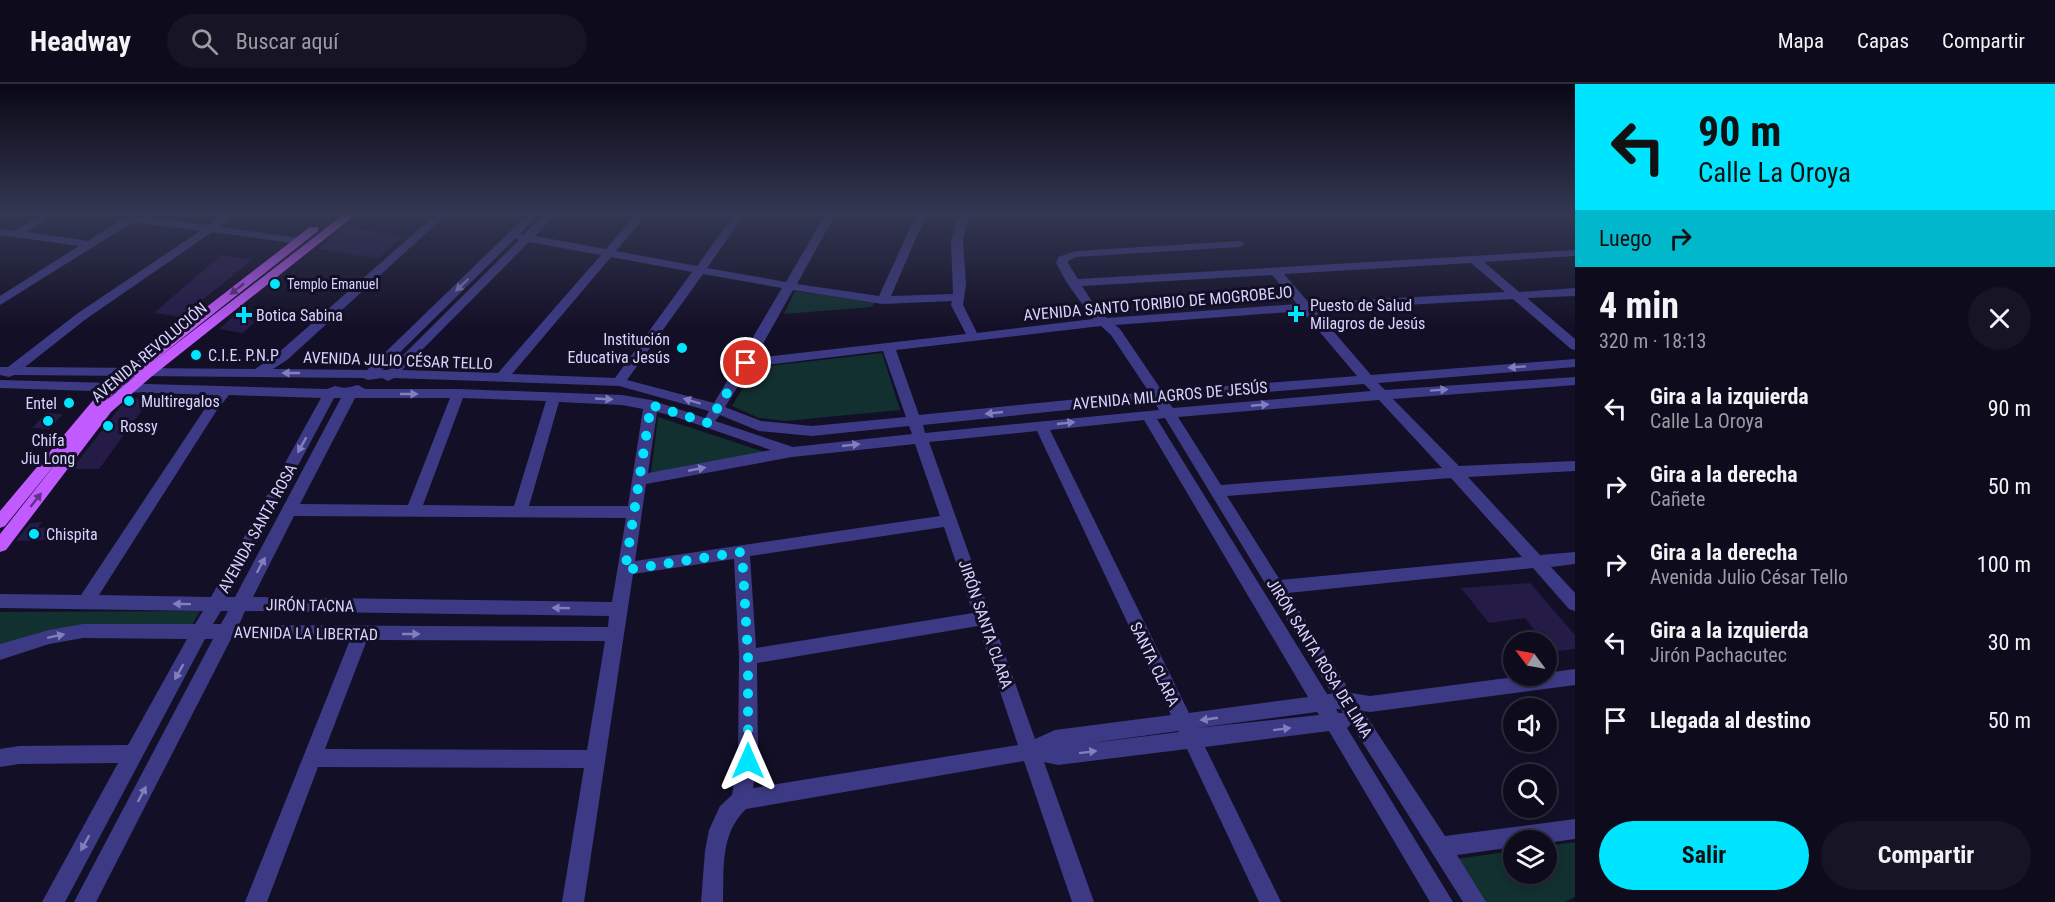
<!DOCTYPE html>
<html lang="es">
<meta charset="utf-8">
<style>
:root{--surface:#0e0b1c;--page:#171425;--text:#f1f3f6;--muted:#9b9ba3;--line:#2e2b3b;--accent:#00e5ff}
body{margin:0;font-family:"Roboto Condensed",sans-serif;background:var(--page);color:var(--text);height:100vh;display:flex;flex-direction:column;font-size:22px;white-space:nowrap}
*{box-sizing:border-box;margin:0}
p{font-size:20px;color:var(--muted)}
.icon{flex:none;width:33px;height:33px;fill:none;stroke:currentColor;stroke-width:2;stroke-linecap:round;stroke-linejoin:round}
.map{position:relative;flex:1;overflow:hidden}
.details{display:flex;flex-direction:column;background:var(--surface);width:480px}
.details>*{flex:none}
.guide{background:#00e5ff;color:#111;overflow:hidden}
.needle{width:39px;rotate:302deg}
.controls{position:absolute;left:1503px;top:548px;display:grid;gap:12px}
.controls a{display:grid;place-items:center;width:54px;height:54px;border-radius:50%;background:var(--surface);box-shadow:0 3px 9px #0003,0 0 0 2px var(--line);font-size:30px}
.pin{position:absolute;display:grid;place-items:center;width:51px;height:51px;color:#fff;margin:-26px;border:3px solid #fff;border-radius:50%;box-shadow:0 2px 6px #0007}
.me{position:absolute;width:66px;margin:-33px;rotate:0deg;stroke-linejoin:round;filter:drop-shadow(0 0 4px #0008)}
.turn{display:flex;align-items:center;gap:21px;height:126px;padding:0 24px;font-size:27px}
.turn .icon{width:78px;height:78px;stroke-width:2.5}
.turn b{display:block;font-size:42px;line-height:51px}
.then{display:flex;align-items:center;height:57px;padding:0 24px;background:#0003;gap:12px;font-size:22px}
.round{display:grid;place-items:center;flex:none;width:63px;height:63px;border-radius:32px;background:var(--page)}
.headline{display:flex;align-items:center;justify-content:space-between;height:102px;padding:0 24px}
h1{font-size:36px;font-weight:700;line-height:45px}
.cta{display:flex;gap:12px;margin-top:auto;padding:12px 24px}
.cta a{flex:1;height:69px;border-radius:36px;background:var(--accent);color:#111;font-size:24px;font-weight:700;line-height:69px;text-align:center}
.cta a+a{background:var(--page);color:var(--text)}
ul{padding:0;list-style:none}
li{display:flex;align-items:center;gap:18px;height:78px;padding:0 24px}
li div{flex:1}
li b{display:block;font-size:22px}
li em{font-style:normal}
header{display:flex;align-items:center;gap:36px;box-sizing:border-box;height:84px;padding:0 30px;background:var(--surface);border-bottom:2px solid var(--line)}
header strong{font-size:28px}
nav{display:flex;gap:33px;margin-inline-start:auto;font-size:21px}
.search{width:420px;height:54px;background:var(--page);display:flex;align-items:center;gap:15px;box-sizing:border-box;padding:0 21px;border-radius:33px;color:var(--muted);font-size:22px}
main{display:flex;flex:1;min-height:0}
.map>svg:first-child{display:block}
.green{fill:#12302f}
.building{fill:#241b47}
.lines{fill:none;stroke-linecap:round;stroke-linejoin:round}
.minor{fill:#3d3a85;fill-rule:evenodd}
.major{fill:#c25bff;fill-rule:evenodd}
.oneway{fill:#837fbc}
.oneway2{fill:#623188}
.route{stroke:#00e5ff;stroke-width:10;stroke-dasharray:0 18}
.poi-dot{fill:#00e5ff;stroke:#130f26;stroke-width:2}
.labels{text-anchor:middle;stroke-width:6;stroke-linejoin:round;paint-order:stroke}
.far-poi-label{font-size:14px;fill:#d9d4ff;stroke:#130f26;text-anchor:start}
.street-label{font-size:16px;fill:#d9d4ff;stroke:#130f26}
.poi-label{font-size:16px;fill:#d9d4ff;stroke:#130f26;text-anchor:start}
</style>
<header>
<strong>Headway</strong>
<div class="search"><svg class="icon" aria-label="search" viewBox="0 0 24 24"><circle cx="10" cy="10" r="6"/><path d="M15 15l6 6"/></svg>Buscar aquí</div>
<nav><a>Mapa</a><a>Capas</a><a>Compartir</a></nav>
</header>
<main>
<div class="map">
<svg width="1575" height="818" viewBox="0 0 1575 818">
<rect width="100%" height="100%" fill="#130f26"/>
<g class="green">
<polygon points="795,207 876,218 871,223 784,230"/>
<polygon points="882,269 900,326 786,337 759,334 732,322 749,294 764,296 763,292 759,291 759,283"/>
<polygon points="658,333 765,368 651,389"/>
<polygon points="200,527 192,541 0,562 0,528"/>
<polygon points="1575,758 1575,813 1565,818 1483,818 1456,775 1513,767 1514,789 1546,789 1547,762"/>
</g>
<g class="building">
<polygon points="344,143 402,152 378,175 319,165"/>
<polygon points="221,171 252,176 181,233 154,229"/>
<polygon points="240,226 257,229 249,236 256,237 243,249 219,245"/>
<polygon points="130,314 150,315 99,385 72,385 120,323"/>
<polygon points="46,329 63,330 49,345 32,344"/>
<polygon points="42,438 38,444 55,443 46,456 16,457 30,439"/>
<polygon points="1530,499 1575,551 1575,565 1552,568 1525,534 1489,539 1461,504"/>
</g>
<g class="lines">
<g class="minor">
<polygon points="0,131 7,131 0,135"/>
<path d="M41 131H54L27 148 88 157 129 131 208 141 223 131H235L220 143 299 154 305 157 299 160 212 148 86 235 25 283 255 285 277 270 435 131H446L287 276 273 285 367 286 527 131H538L520 150H524L544 131H555L535 152 606 165 635 131H646L616 167 697 182 734 131H744L707 184 786 198 825 131H835L797 200 879 212 916 131H926L891 212 953 210 951 156 959 131H969L963 156 966 200 963 221 977 249 1093 235 1067 199 1056 179 1058 173 1076 167 1239 157 1245 160 1239 163 1076 173 1068 177V179L1078 195 1575 166V172L1484 178 1519 208 1575 204V212L1527 214 1575 255V266L1571 265 1513 215 1315 226 1371 291 1575 275V283L1378 299 1385 306 1575 293V301L1393 315 1459 382 1575 377V387L1468 393 1540 471 1575 468V480L1551 483 1575 509V527L1569 525 1533 484 1288 509 1351 609 1370 612 1530 591H1546V589L1575 585V601L1370 628 1363 627 1445 752 1575 735V755L1546 759V756H1514V763L1457 771 1486 818H1463L1351 640 1347 644 1453 818H1430L1329 647 1205 663 1281 818H1259L1187 665 1058 681 1044 678 1094 818H1072L1024 677 746 725C720 750 724 784 723 818H701L705 767 709 746 720 722 732 711 738 677 739 573 734 475 633 490 584 818H562L584 684 318 683 267 818H245L350 556 231 555 96 818H74L213 555H205L65 818H42L118 679 19 680 0 683V665L19 662 128 661 187 555 83 554 49 560 0 576V560L49 546 83 540H195L203 527 0 524V510L81 511 214 311 0 304V296L327 305 335 302C348 305 344 304 358 301L365 305H458L622 311 651 316 705 334 709 327 619 302 394 294 388 297 382 294 368 296 363 294 14 291 9 293 0 291V283H8L78 229 200 147 133 138 0 221V212L79 162 0 151V145L14 147ZM516 154 519 156 388 286H382ZM529 158 601 171 498 289 402 286ZM611 173 692 188 615 294 512 290ZM1471 179 1505 208 1309 219 1284 190ZM703 190 782 204 714 319 627 296ZM1272 191 1297 220 1107 234 1098 227 1082 202ZM793 206 883 220 952 217 951 221 966 250 755 274ZM1302 227 1357 292 1162 307 1120 245 1115 241ZM1101 242 1111 251 1149 308 919 331 896 266ZM883 267 906 333 812 342 761 337 725 323 750 283ZM1364 300 1371 307 1173 324 1167 316ZM229 311 321 314 211 513 99 511 217 326ZM334 314H341L235 513H228ZM355 314H450L408 421 300 420ZM463 314 546 317 514 422 423 421ZM1379 316 1442 384 1221 401 1178 333ZM1154 317 1159 326 925 349 923 341ZM559 318 622 321 643 325 628 422H529ZM657 328 673 332 771 366 648 389ZM720 331 759 347 812 352 909 342 912 350 793 363 715 337ZM1165 334 1332 610H1327L1157 335ZM1144 336 1308 613 1189 629 1050 346ZM1037 347 1171 631 1055 646 1035 655 929 358ZM915 360 940 432 635 477 646 400 792 373ZM1451 394 1522 473 1280 496 1227 412ZM294 432 626 434 612 518 253 513ZM944 443 973 529 756 564 750 472ZM221 527H228L221 540H213ZM245 527 609 532 608 543 239 541ZM978 542 1018 661 753 704 758 677 757 579ZM367 556 605 557 587 666 325 665ZM1336 625H1341L1343 629H1338ZM1317 628 1319 631 1196 644ZM1178 647 1179 648 1084 660Z"/>
</g>
<polygon class="major" points="343,131 355,131 151,293 111,328 6,466 0,468 0,450 64,369 5,442 0,444 0,427 106,301 310,143 318,143 318,147 116,307 106,317 141,287"/>
</g>
<defs><path id="oneway-solid" d="M-6-.8H1V-3.2L6.5 0L1 3.2V.8H-6Z" transform="scale(1.5)"/></defs>
<g class="oneway">
<use href="#oneway-solid" transform="translate(462 201) rotate(136)"/>
<use href="#oneway-solid" transform="translate(1517 283) rotate(176)"/>
<use href="#oneway-solid" transform="translate(291 289) rotate(-180)"/>
<use href="#oneway-solid" transform="translate(1439 306) rotate(-4)"/>
<use href="#oneway-solid" transform="translate(409 310)"/>
<use href="#oneway-solid" transform="translate(604 315) rotate(3)"/>
<use href="#oneway-solid" transform="translate(692 317) rotate(-163)"/>
<use href="#oneway-solid" transform="translate(1260 321) rotate(-5)"/>
<use href="#oneway-solid" transform="translate(994 329) rotate(174)"/>
<use href="#oneway-solid" transform="translate(1066 339) rotate(-6)"/>
<use href="#oneway-solid" transform="translate(302 361) rotate(119)"/>
<use href="#oneway-solid" transform="translate(851 361) rotate(-6)"/>
<use href="#oneway-solid" transform="translate(697 385) rotate(-11)"/>
<use href="#oneway-solid" transform="translate(261 481) rotate(-62)"/>
<use href="#oneway-solid" transform="translate(182 520) rotate(-179)"/>
<use href="#oneway-solid" transform="translate(561 524) rotate(-179)"/>
<use href="#oneway-solid" transform="translate(411 550)"/>
<use href="#oneway-solid" transform="translate(56 552) rotate(-12)"/>
<use href="#oneway-solid" transform="translate(179 588) rotate(119)"/>
<use href="#oneway-solid" transform="translate(1209 635) rotate(172)"/>
<use href="#oneway-solid" transform="translate(1282 645) rotate(-7)"/>
<use href="#oneway-solid" transform="translate(1088 668) rotate(-7)"/>
<use href="#oneway-solid" transform="translate(142 710) rotate(-62)"/>
<use href="#oneway-solid" transform="translate(85 759) rotate(119)"/>
</g>
<g class="oneway2">
<use href="#oneway-solid" transform="translate(237 205) rotate(142)"/>
<use href="#oneway-solid" transform="translate(36 416) rotate(-52)"/>
</g>
<linearGradient id="sky" x2="0" y2="1"><stop stop-color="#0a0815"/><stop offset="0.53" stop-color="#333752"/><stop offset="1" stop-color="#333752" stop-opacity="0"/></linearGradient>
<rect width="1575" height="245" fill="url(#sky)"/>
<g class="lines">
<polyline class="route" points="746,279 708,339 651,321 625,486 742,468 748,573 748,677"/>
</g>
<g class="poi-dot">
<circle cx="275" cy="200" r="6"/>
<path d="M1293 221h6v6h6v6h-6v6h-6v-6h-6v-6h6z"/>
<path d="M241 222h6v6h6v6h-6v6h-6v-6h-6v-6h6z"/>
<circle cx="682" cy="264" r="6"/>
<circle cx="196" cy="271" r="6"/>
<circle cx="129" cy="317" r="6"/>
<circle cx="69" cy="319" r="6"/>
<circle cx="48" cy="337" r="6"/>
<circle cx="108" cy="342" r="6"/>
<circle cx="34" cy="450" r="6"/>
</g>
<g class="labels">
<g class="far-poi-label">
<text x="287" y="205">Templo Emanuel</text>
</g>
<g class="street-label">
<text transform="translate(1158 219) rotate(-5)" y="6">AVENIDA SANTO TORIBIO DE MOGROBEJO</text>
<text transform="translate(149 268) rotate(-40)" y="6">AVENIDA REVOLUCIÓN</text>
<text transform="translate(398 276) rotate(2)" y="6">AVENIDA JULIO CÉSAR TELLO</text>
<text transform="translate(1170 311) rotate(-5)" y="6">AVENIDA MILAGROS DE JESÚS</text>
<text transform="translate(257 444) rotate(-61)" y="6">AVENIDA SANTA ROSA</text>
<text transform="translate(310 521) rotate(1)" y="6">JIRÓN TACNA</text>
<text transform="translate(986 540) rotate(71)" y="6">JIRÓN SANTA CLARA</text>
<text transform="translate(306 549) rotate(1)" y="6">AVENIDA LA LIBERTAD</text>
<text transform="translate(1320 574) rotate(58)" y="6">JIRÓN SANTA ROSA DE LIMA</text>
<text transform="translate(1155 580) rotate(64)" y="6">SANTA CLARA</text>
</g>
<g class="poi-label">
<text x="1310" y="227">Puesto de Salud<tspan x="1310" dy="18">Milagros de Jesús</tspan></text>
<text x="256" y="237">Botica Sabina</text>
<text x="670" y="261" text-anchor="end">Institución<tspan x="670" dy="18">Educativa Jesús</tspan></text>
<text x="208" y="277">C.I.E. P.N.P</text>
<text x="141" y="323">Multiregalos</text>
<text x="57" y="325" text-anchor="end">Entel</text>
<text x="120" y="348">Rossy</text>
<text x="48" y="362" text-anchor="middle">Chifa<tspan x="48" dy="18">Jiu Long</tspan></text>
<text x="46" y="456">Chispita</text>
</g>
</g>
</svg>
<div class="controls">
<a><svg class="needle" viewBox="-14 -14 28 28"><path d="M0-13l5 13h-10z" fill="#e53935"/><path d="M0 13l5-13h-10z" fill="#9b9ba3"/></svg></a>
<a><svg class="icon" aria-label="sound" viewBox="0 0 24 24"><path d="M4 9h4l5-4v14l-5-4H4zM17 9q2 3 0 6"/></svg></a>
<a><svg class="icon" aria-label="search" viewBox="0 0 24 24"><circle cx="10" cy="10" r="6"/><path d="M15 15l6 6"/></svg></a>
<a><svg class="icon" aria-label="layers" viewBox="0 0 24 24"><path d="M12 4l9 5-9 5-9-5zM3 14l9 5 9-5"/></svg></a>
</div>
<div class="pin" style="left:746px;top:279px;background:#d93025"><svg class="icon" aria-label="arrive" viewBox="0 0 24 24"><path d="M6 21V4h12l-3 4 3 4H6"/></svg></div>
<svg class="me" style="left:748px;top:677px" viewBox="-20 -20 40 40"><path d="M0-17L14 15 0 8-14 15z" fill="#00e5ff" stroke="#fff" stroke-width="4"/></svg>
</div>
<section class="details">
<div class="guide">
<div class="turn"><svg class="icon" aria-label="left" viewBox="0 0 24 24"><path d="M17 20v-9H6M10 6l-5 5 5 5"/></svg><div><b>90 m</b>Calle La Oroya</div></div>
<div class="then">Luego<svg class="icon" aria-label="right" viewBox="0 0 24 24"><path d="M7 20v-9h11M14 6l5 5-5 5"/></svg></div>
</div>
<div class="headline"><div><h1>4 min</h1><p>320 m · 18:13</p></div><a class="round"><svg class="icon" aria-label="close" viewBox="0 0 24 24"><path d="M6 6l12 12M18 6L6 18"/></svg></a></div>
<ul>
<li><svg class="icon" aria-label="left" viewBox="0 0 24 24"><path d="M17 20v-9H6M10 6l-5 5 5 5"/></svg><div><b>Gira a la izquierda</b><p>Calle La Oroya</p></div><em>90 m</em></li>
<li><svg class="icon" aria-label="right" viewBox="0 0 24 24"><path d="M7 20v-9h11M14 6l5 5-5 5"/></svg><div><b>Gira a la derecha</b><p>Cañete</p></div><em>50 m</em></li>
<li><svg class="icon" aria-label="right" viewBox="0 0 24 24"><path d="M7 20v-9h11M14 6l5 5-5 5"/></svg><div><b>Gira a la derecha</b><p>Avenida Julio César Tello</p></div><em>100 m</em></li>
<li><svg class="icon" aria-label="left" viewBox="0 0 24 24"><path d="M17 20v-9H6M10 6l-5 5 5 5"/></svg><div><b>Gira a la izquierda</b><p>Jirón Pachacutec</p></div><em>30 m</em></li>
<li><svg class="icon" aria-label="arrive" viewBox="0 0 24 24"><path d="M6 21V4h12l-3 4 3 4H6"/></svg><div><b>Llegada al destino</b></div><em>50 m</em></li>
</ul>
<div class="cta"><a>Salir</a><a>Compartir</a></div>
</section>
</main>
